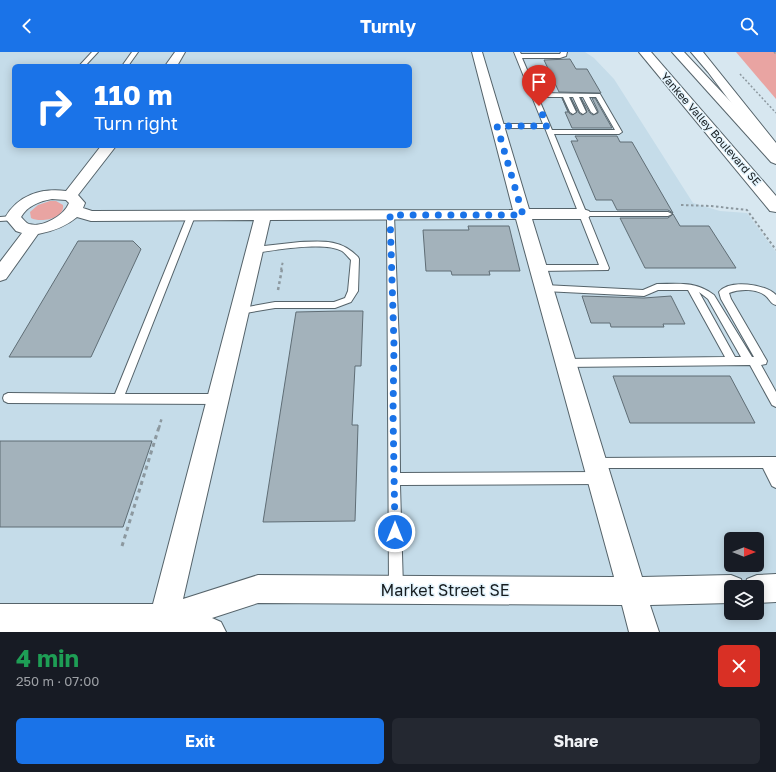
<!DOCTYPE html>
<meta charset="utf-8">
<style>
:root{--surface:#171b24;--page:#242831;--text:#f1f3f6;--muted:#9ea1a6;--accent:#1a73e8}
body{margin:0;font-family:"Golos Text",sans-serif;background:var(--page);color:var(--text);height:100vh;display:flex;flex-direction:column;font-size:15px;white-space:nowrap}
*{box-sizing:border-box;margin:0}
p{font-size:13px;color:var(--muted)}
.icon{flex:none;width:22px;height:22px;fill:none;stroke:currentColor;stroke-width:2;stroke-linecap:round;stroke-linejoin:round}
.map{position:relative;height:580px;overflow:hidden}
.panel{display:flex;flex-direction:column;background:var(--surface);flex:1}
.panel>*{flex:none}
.top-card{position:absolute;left:12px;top:12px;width:400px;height:84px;border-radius:6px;box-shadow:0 2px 10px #0003;background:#1a73e8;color:#fff;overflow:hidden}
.needle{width:26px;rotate:90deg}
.tools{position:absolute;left:724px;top:480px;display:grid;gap:8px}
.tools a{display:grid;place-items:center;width:40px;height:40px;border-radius:6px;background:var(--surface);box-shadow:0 2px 10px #0003;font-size:20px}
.pin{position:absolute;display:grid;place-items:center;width:34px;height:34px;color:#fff;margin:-41px -17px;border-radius:50% 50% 50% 0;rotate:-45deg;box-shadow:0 0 4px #0007}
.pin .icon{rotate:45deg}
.me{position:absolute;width:44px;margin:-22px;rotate:0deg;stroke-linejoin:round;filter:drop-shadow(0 0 3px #0008)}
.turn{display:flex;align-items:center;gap:14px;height:84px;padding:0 16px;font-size:18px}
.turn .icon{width:52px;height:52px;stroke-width:2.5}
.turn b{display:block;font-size:28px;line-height:34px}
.round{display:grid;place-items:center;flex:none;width:42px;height:42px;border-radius:6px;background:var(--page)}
.headline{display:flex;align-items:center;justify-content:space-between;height:68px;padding:0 16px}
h1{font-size:24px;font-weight:700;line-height:30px;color:#1e9e55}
.button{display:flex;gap:8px;margin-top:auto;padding:8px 16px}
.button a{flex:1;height:46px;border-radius:6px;background:var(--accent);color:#fff;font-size:16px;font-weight:700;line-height:46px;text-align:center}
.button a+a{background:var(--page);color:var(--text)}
header{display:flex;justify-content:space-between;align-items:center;height:52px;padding:0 16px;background:var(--accent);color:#fff;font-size:18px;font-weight:700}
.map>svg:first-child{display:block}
.built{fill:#c5dce9;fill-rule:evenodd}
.green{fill:#e9a4a2}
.building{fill:#a3b2bb;stroke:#5f6d75}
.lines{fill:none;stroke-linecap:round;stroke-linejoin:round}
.lane-casing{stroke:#55636a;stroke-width:2}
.street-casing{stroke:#55636a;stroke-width:2}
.secondary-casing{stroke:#55636a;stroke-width:2}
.highway-casing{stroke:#55636a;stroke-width:2}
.path-far3{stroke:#8c989f;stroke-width:1.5;stroke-dasharray:2 2;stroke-linecap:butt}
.path-far2{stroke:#8c989f;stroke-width:2;stroke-dasharray:2.5 2.5;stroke-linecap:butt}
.path-far1{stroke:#8c989f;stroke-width:2.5;stroke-dasharray:3 3;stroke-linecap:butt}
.path{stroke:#8c989f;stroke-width:3;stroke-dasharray:4 4;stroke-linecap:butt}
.lane{fill:#fff;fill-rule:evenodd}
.street{fill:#fff;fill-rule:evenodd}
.secondary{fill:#fff;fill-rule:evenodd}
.highway{fill:#fff;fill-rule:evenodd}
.route{stroke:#1a73e8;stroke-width:7;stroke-dasharray:0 12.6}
.labels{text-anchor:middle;stroke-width:3;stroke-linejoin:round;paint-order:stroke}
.far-street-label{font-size:11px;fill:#161c1f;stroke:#e4f4fd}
.near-street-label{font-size:16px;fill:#161c1f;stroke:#e4f4fd}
</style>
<header><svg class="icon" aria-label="back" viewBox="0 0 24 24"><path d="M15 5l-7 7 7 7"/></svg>Turnly<svg class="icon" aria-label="search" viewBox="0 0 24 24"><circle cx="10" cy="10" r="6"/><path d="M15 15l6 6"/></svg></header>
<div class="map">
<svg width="776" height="580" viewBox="0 0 776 580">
<rect width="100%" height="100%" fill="#d7e7f0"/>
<path class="built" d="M0 0H585L594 6 614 27 693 151 720 159 747 161 776 200V580H0ZM14 14H410V94H14ZM731 487H757V513H731ZM731 535H757V561H731Z"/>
<g class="green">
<polygon points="736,0 776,0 776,47"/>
<path d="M50 149H56L63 153C65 167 40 171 31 166L30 160 38 153Z"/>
</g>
<g class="building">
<polygon points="570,7 576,17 587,17 601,41 559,40 544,8"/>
<polygon points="562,46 569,61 572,63 577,60 571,46 579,61 582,63 587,60 581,46 590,61 593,63 598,61 598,59 592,46 595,46 612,76 572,76 565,60 568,60"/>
<polygon points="575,84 617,84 620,90 632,90 673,161 668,158 617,158 612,148 596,148 571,89 578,89"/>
<polygon points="673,162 680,174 709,174 736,216 645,216 620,166 668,166"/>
<polygon points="468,174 509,174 520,219 489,219 490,223 452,223 451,219 426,219 423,178 469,178"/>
<polygon points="78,189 133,189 141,197 91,305 9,305"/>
<polygon points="582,244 644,246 671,244 685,272 663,272 664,275 611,275 610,271 591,271"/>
<polygon points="341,259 363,259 361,314 355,314 352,373 358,373 355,469 263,470 296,260"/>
<polygon points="613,324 730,324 755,371 630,371"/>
<polygon points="0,389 152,389 123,475 0,475"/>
</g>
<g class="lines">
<defs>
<g id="lane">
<polygon points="92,0 98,0 85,14 79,14"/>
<polygon points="132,0 138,0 128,14 122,14"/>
<path d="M514 0H520L521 2H560L561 0H567L566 4 560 6H522L537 41 600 42 622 80 619 82H554L586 160H668L672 162 668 164H588L609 216 608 218 538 219 534 216 538 213H599L545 76H497L494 74 497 72H543ZM538 45H563L570 60 573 62 576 60 569 45H573L580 60 583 62 586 60 579 45H583L591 60 594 62 597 60 589 45H596L615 78H552Z"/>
<polygon points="387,161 390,161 394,163 399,293 400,421 599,420 603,422 605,426 603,430 599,432 400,433 403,536 401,541 396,543 391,541 389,536"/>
<polygon points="188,162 194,162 195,164 125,342 218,342 222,344 223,347 222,350 218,352 8,351 4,349 3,346 4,343 8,341 115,342"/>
<polygon points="13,164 17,166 16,168 0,169 0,165"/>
<path d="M300 190C323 189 341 187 358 205L359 207 358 239 351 250 335 256H275L240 262 237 261 235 259 237 257 275 250H334L345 246 348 239 351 208C348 205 345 201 342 199 325 189 275 198 255 201L251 198 255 195Z"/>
<path d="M657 232C679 232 696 229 714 243L752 305H754L721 247 719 240C729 227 766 232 776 243V253C771 252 770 248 767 245 758 236 739 237 729 241L731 247 767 309 766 312 761 313 776 340V355L772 353 750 313 565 315 561 314 560 311 561 308 565 307 725 305 688 238H658L644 244 544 239 539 236 544 233 643 238ZM699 240 708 247 741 305H735Z"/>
<polygon points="776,405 776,436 772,434 763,416 594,416 590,415 588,411 590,407 594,406"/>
</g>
<g id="street">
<polygon points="175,0 185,0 177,14 165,14"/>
<path d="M472 0H482L529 157H583L589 159 591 162 589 165 583 167H532L642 525 731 523 741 527 744 535 747 527 757 523 776 522V550L757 551V535H731V551L650 553 659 580H629L622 553 258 551 212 566 221 570 226 580H0V552H153L254 168 91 169 77 165C65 175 53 179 38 182L6 227 0 229V210L22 181 16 179 5 166C18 143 41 136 66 139L101 94H116L78 143 85 151 83 156 92 159 513 158ZM52 147 66 148 69 151C64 164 42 176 29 172 26 171 24 168 21 165 27 154 40 149 52 147ZM516 167 614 525 258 523 183 547 270 168Z"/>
</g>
<g id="secondary">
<polygon points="639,0 651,0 776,144 776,160 770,159"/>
<polygon points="672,0 684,0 776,98 776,112 771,110"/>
</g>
<polygon id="highway" points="691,0 703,0 776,91 776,106 771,104 708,20"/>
</defs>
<use href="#lane" class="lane-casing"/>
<use href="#street" class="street-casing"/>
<use href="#secondary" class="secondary-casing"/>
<use href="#highway" class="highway-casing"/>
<g class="path-far3">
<polyline points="774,0 776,2"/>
<polyline points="740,22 776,61"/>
</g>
<g class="path-far2">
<polyline points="681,153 711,154 747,158 776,198"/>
<polyline points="281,218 283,209"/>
</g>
<g class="path-far1">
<polyline points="278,238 282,217"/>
<polyline points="159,376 162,365"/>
</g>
<polyline class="path" points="122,494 159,375"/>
<use href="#lane" class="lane"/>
<use href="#street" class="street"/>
<use href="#secondary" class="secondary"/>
<use href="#highway" class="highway"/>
</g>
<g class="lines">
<polyline class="route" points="395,480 393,360 394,293 390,163 523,163 497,74 547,74 539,54"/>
</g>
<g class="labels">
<g class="far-street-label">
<text transform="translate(711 77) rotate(49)" y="4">Yankee Valley Boulevard SE</text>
</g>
<g class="near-street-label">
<text x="445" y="544">Market Street SE</text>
</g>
</g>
</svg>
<div class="tools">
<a><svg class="needle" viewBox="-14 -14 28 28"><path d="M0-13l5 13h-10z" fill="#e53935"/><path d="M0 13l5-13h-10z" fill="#9ea1a6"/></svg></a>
<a><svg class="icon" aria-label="layers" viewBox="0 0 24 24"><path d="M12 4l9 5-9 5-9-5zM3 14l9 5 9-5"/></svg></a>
</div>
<div class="pin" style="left:539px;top:54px;background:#d93025"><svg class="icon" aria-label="arrive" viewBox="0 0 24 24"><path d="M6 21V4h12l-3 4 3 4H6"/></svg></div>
<svg class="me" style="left:395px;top:480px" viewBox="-20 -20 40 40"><circle r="17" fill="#1a73e8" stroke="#fff" stroke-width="3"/><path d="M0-11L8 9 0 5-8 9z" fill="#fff"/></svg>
<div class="top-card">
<div class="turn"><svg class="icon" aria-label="right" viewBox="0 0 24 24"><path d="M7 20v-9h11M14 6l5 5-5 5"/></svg><div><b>110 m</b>Turn right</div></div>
</div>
</div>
<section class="panel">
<div class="headline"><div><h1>4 min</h1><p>250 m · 07:00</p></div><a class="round" style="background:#d93025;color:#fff"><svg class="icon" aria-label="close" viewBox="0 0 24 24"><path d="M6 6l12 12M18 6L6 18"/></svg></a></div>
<div class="button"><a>Exit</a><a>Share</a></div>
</section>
